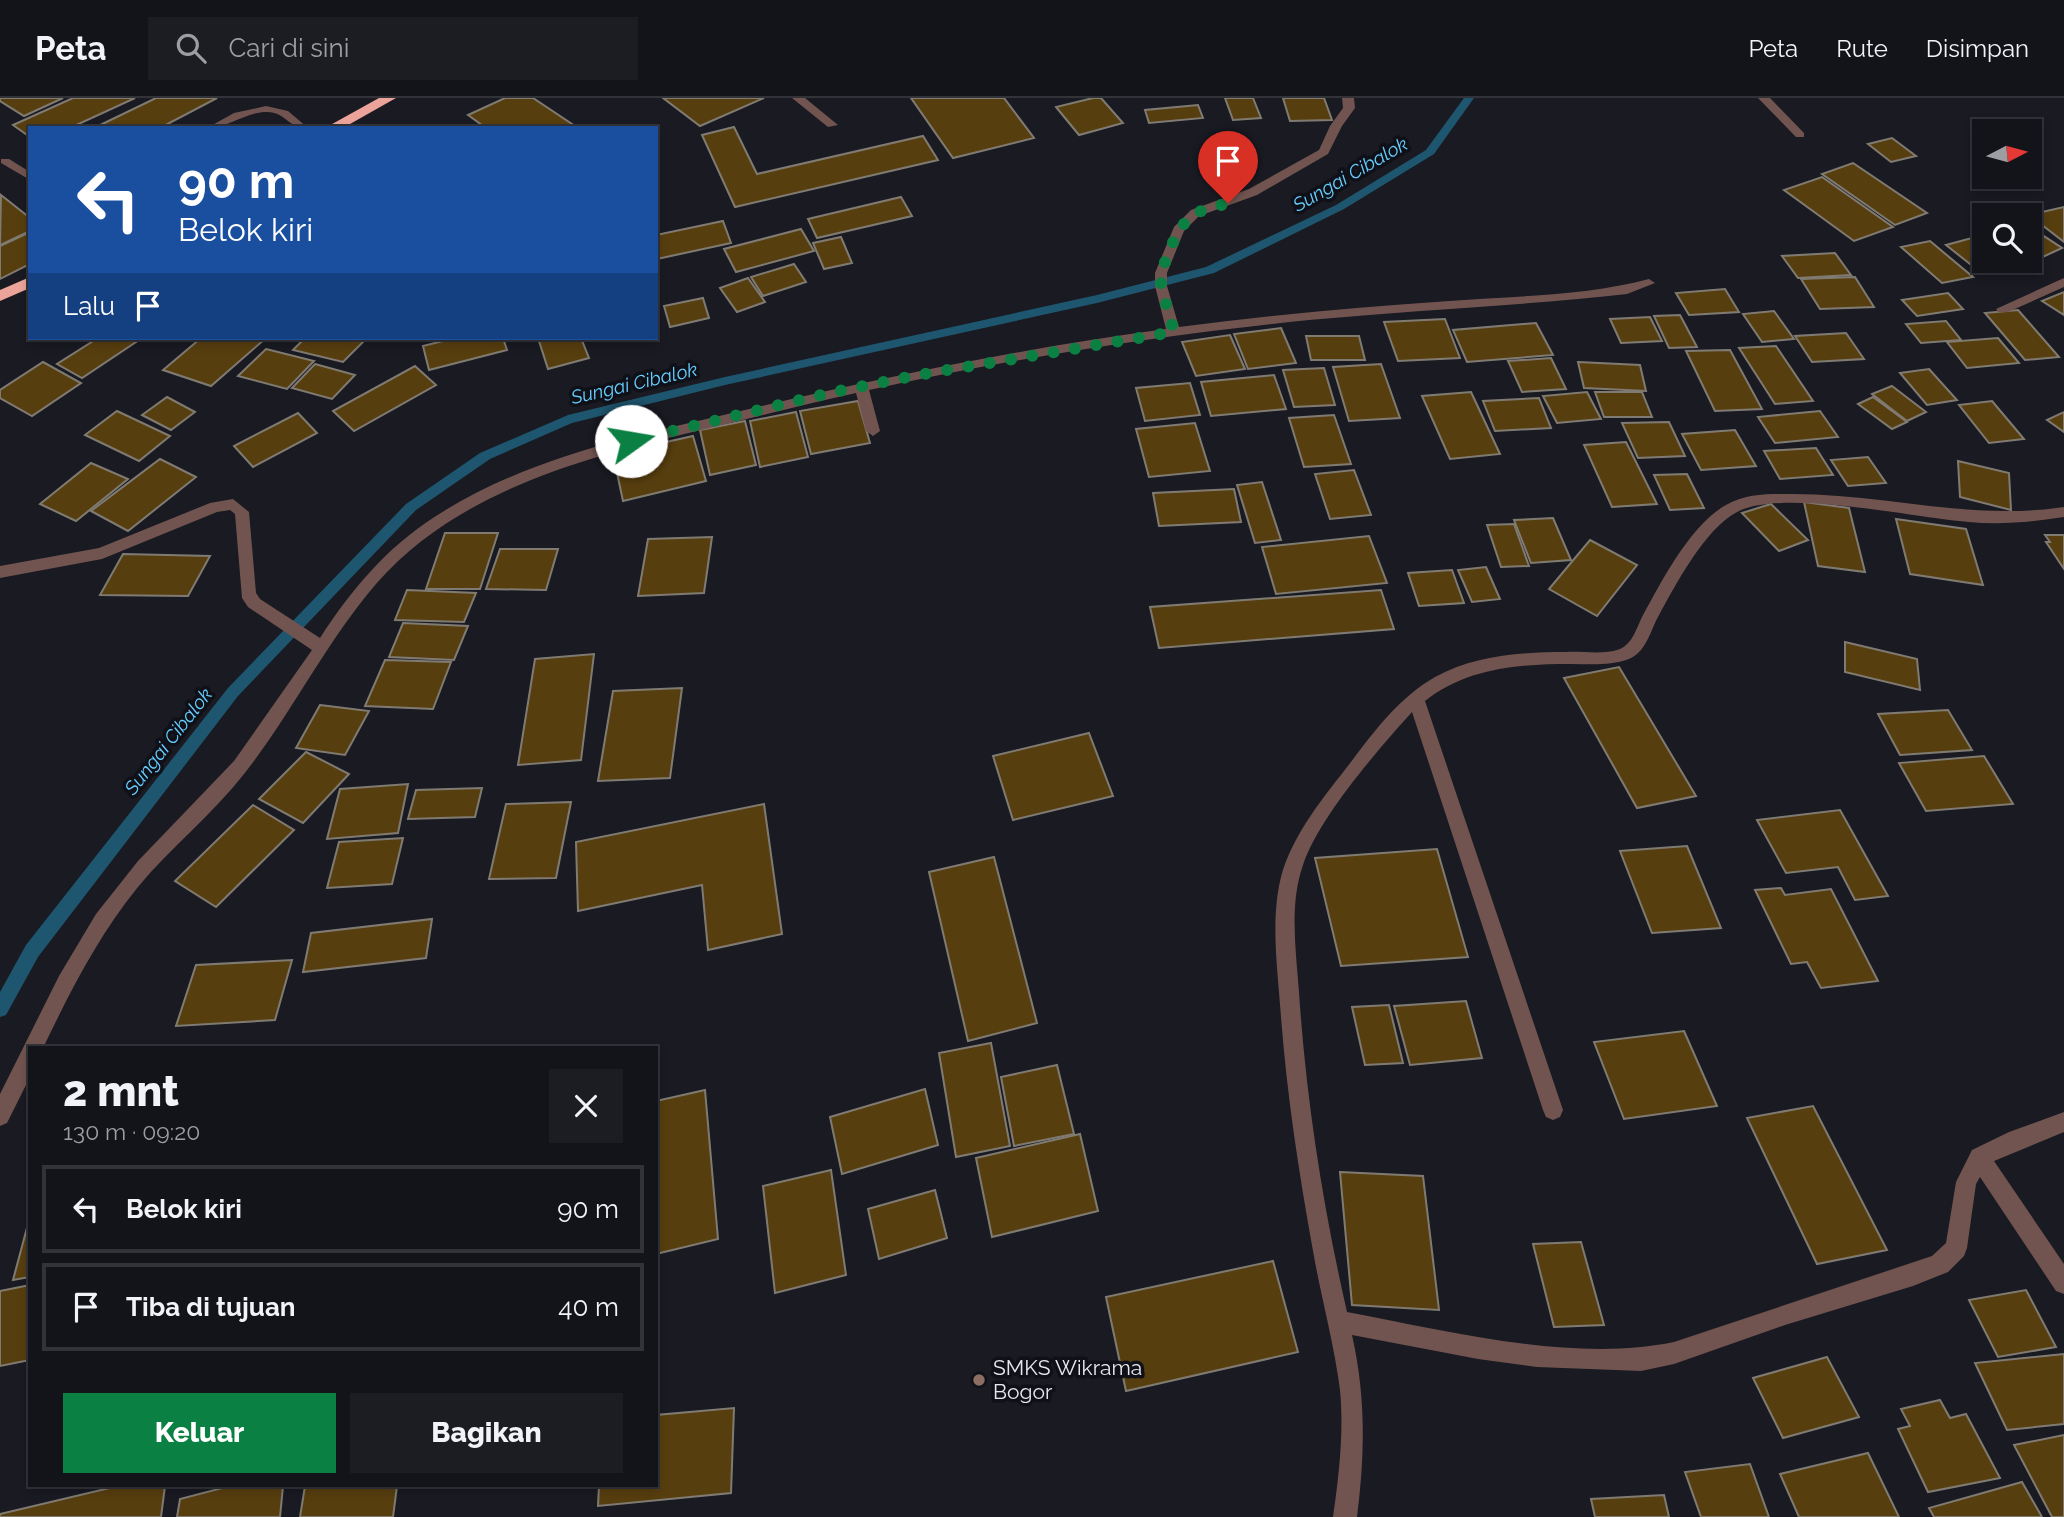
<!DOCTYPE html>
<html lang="id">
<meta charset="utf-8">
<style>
:root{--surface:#13141a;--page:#1c1d23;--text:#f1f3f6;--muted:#9d9ea2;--line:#323339;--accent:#0b8043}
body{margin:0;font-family:Raleway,sans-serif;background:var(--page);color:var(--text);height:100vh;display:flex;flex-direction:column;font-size:26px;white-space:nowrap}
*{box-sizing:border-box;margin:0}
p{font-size:23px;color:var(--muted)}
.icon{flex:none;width:38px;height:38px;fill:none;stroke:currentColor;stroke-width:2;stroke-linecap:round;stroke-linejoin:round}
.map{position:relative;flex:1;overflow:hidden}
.drawer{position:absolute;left:28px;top:948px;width:630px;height:441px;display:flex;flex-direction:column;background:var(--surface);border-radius:0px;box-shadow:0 4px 10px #0003,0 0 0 2px var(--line)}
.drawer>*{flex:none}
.hud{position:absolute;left:28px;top:28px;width:630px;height:214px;border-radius:0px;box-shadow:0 4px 10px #0003,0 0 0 2px var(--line);background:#1a4fa0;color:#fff;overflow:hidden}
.needle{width:46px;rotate:84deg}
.controls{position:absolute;left:1972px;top:21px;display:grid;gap:14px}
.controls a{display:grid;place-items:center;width:70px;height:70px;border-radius:0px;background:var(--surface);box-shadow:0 4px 10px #0003,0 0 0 2px var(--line);font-size:35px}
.pin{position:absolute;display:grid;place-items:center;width:60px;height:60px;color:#fff;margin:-72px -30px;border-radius:50% 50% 50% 0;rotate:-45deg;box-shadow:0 0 7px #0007}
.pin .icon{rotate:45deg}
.me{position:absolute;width:77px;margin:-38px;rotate:77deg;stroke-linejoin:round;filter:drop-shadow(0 0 5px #0008)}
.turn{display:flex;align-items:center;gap:24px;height:147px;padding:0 35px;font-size:32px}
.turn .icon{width:91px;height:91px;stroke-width:2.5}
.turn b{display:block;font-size:49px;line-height:60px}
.then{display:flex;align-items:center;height:66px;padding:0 35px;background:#0003;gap:14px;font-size:26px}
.round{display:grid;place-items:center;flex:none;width:74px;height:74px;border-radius:0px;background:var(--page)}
.overview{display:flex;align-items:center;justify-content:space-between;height:119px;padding:0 35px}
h1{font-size:42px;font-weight:800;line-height:52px}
.primary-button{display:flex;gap:14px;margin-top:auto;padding:14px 35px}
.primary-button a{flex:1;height:80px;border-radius:0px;background:var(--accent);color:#fff;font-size:28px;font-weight:800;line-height:80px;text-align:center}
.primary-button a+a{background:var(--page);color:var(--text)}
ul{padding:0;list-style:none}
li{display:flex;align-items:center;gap:21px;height:88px;margin:0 14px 10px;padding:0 21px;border:4px solid var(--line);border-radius:0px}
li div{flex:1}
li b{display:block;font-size:26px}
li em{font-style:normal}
header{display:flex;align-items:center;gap:42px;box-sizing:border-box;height:98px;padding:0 35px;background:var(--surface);border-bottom:2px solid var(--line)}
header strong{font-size:33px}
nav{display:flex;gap:38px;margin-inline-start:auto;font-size:24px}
.search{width:490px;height:63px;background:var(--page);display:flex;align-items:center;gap:18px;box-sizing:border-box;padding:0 24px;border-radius:0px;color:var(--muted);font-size:26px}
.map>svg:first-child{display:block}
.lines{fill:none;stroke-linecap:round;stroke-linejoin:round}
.stream{fill:#1e566f;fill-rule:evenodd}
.building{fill:#573e0f;stroke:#807b72;stroke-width:2}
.lane{fill:#715450;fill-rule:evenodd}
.street{fill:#715450;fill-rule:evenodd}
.highway{fill:#eca49a;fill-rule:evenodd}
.route{stroke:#0b8043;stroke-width:12;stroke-dasharray:0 21.6}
.education-dot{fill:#8d6e63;stroke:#101118;stroke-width:2.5}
.labels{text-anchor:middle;stroke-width:7;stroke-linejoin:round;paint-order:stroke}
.water-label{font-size:19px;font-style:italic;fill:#66ceff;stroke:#101118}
.near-poi-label{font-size:21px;fill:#e7e8ee;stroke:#101118;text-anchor:start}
</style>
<header>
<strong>Peta</strong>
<div class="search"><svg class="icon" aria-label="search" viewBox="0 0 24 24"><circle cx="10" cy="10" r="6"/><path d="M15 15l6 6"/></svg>Cari di sini</div>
<nav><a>Peta</a><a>Rute</a><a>Disimpan</a></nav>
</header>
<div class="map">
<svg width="2064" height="1419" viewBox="0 0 2064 1419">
<rect width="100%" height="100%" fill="#191a22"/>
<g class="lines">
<polygon class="stream" points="1464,0 1474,0 1434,56 1344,111 1214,175 1097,205 725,287 572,325 490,361 416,412 238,598 38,859 6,917 0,919 0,894 26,847 228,590 406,406 480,355 568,317 725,279 1097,197 1206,169 1336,107 1426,52"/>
</g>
<g class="building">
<polygon points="0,0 63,0 24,18 0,3"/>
<polygon points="73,0 135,0 70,30 30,30 30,39 13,27"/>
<polygon points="156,0 217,0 160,30 94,30"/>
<polygon points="505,0 533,0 578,30 486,30 468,17"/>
<polygon points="663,0 764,0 700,28"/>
<polygon points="911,0 1004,0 1034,40 953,60"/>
<polygon points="1093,0 1101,0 1123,25 1079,37 1056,9"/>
<polygon points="1225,0 1253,0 1261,20 1233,22"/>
<polygon points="1283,0 1324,0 1332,22 1290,23"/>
<polygon points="1198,7 1203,20 1149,25 1145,12"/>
<polygon points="734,29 757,76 923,38 938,62 735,109 702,37"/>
<polygon points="1892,40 1916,58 1891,64 1868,46"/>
<polygon points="1853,65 1927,115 1895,127 1822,76"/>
<polygon points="1822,79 1893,129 1854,143 1784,92"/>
<polygon points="1,97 30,120 30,133 0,147"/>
<polygon points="901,99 912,118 817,140 808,121"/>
<polygon points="2064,109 2064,144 2029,117"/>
<polygon points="723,123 731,145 657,161 656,137"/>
<polygon points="2030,129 2062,150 2034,163 2030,160"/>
<polygon points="801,131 814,153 736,174 724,151"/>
<polygon points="30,134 30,166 0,181 0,148"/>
<polygon points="1979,138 1984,142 1984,163 2003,163 1975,170 1946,147"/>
<polygon points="841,139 852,165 824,171 813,145"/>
<polygon points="1930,143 1973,179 1942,185 1901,149"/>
<polygon points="1835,155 1851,177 1798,180 1782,158"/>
<polygon points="794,166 806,184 763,198 751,179"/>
<polygon points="1855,179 1874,209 1820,211 1801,181"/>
<polygon points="748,180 765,204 737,214 720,190"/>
<polygon points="1725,191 1739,214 1689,217 1676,195"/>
<polygon points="2064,194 2064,217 2042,203"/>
<polygon points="1948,195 1963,211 1917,218 1902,202"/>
<polygon points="703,200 709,220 670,229 664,208"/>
<polygon points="2018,212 2059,259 2025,262 1985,215"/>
<polygon points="1774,213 1794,241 1762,244 1743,216"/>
<polygon points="1680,217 1697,249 1669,250 1654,218"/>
<polygon points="1650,219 1662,243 1621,245 1610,221"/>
<polygon points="1445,221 1460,260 1398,263 1384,224"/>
<polygon points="1946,223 1961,242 1921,245 1906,226"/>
<polygon points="1536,225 1553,257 1467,264 1453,232"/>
<polygon points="1281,230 1296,265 1248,271 1234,236"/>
<polygon points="1846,235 1864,261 1812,264 1795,238"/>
<polygon points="1230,237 1245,271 1196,278 1182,244"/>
<polygon points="1306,238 1359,238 1365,262 1311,262"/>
<polygon points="98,240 142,240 82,280 57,266"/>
<polygon points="201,240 266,240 211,288 163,272"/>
<polygon points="305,240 367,240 343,264 293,252"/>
<polygon points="455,240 503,240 507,252 429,272 423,248"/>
<polygon points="538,240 581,240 589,260 548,271"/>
<polygon points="1998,240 2019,265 1967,270 1947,244"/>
<polygon points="1776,248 1813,303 1775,306 1739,250"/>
<polygon points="266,251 314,263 287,291 238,278"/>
<polygon points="1730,252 1762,311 1715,313 1686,253"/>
<polygon points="1551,260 1566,291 1522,294 1508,263"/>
<polygon points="43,264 81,285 32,318 0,300 0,292"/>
<polygon points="1578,264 1640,267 1646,293 1584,290"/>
<polygon points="315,266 355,277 332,301 292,290"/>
<polygon points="1381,266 1400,320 1349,323 1333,269"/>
<polygon points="415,268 436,287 354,333 333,313"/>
<polygon points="1324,270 1335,307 1294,309 1283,272"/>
<polygon points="1929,271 1957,302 1927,307 1900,275"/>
<polygon points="1274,277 1286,311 1211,318 1201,284"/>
<polygon points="1190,285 1200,317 1145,323 1136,290"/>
<polygon points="1892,288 1926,314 1907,323 1872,296"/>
<polygon points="1471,294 1500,356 1450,361 1422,298"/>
<polygon points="1587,294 1601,321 1557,325 1543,298"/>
<polygon points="1595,294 1642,294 1652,319 1604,319"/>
<polygon points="167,299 195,314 171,332 142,317"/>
<polygon points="1873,299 1907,324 1892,331 1858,306"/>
<polygon points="1539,300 1551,330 1495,333 1483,303"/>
<polygon points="858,303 870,345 811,356 800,313"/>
<polygon points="1992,303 2024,341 1989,345 1959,307"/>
<polygon points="117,313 170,338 139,363 85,337"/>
<polygon points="1820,313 1838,339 1775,345 1758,319"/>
<polygon points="796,314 808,359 760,369 750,323"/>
<polygon points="2064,314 2064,334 2047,322"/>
<polygon points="298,315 317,335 253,369 234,348"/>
<polygon points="1334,317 1351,366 1304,369 1289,320"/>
<polygon points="745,323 756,367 710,377 700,332"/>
<polygon points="1669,324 1685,358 1638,360 1622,325"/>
<polygon points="1195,325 1210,373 1149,379 1136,331"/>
<polygon points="1735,332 1756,368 1701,372 1682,336"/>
<polygon points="693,338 706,383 623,403 613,356"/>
<polygon points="1626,344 1657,406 1612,409 1584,347"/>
<polygon points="1816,350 1833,377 1780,381 1764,353"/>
<polygon points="1868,359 1886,385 1848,388 1831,362"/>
<polygon points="160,361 196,379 128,433 91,413"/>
<polygon points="1958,363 2009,375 2011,412 1960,399"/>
<polygon points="91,365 128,381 76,423 40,406"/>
<polygon points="1354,372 1371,417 1330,421 1315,376"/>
<polygon points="1687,376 1704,410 1670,412 1654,377"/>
<polygon points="1262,384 1281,442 1255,445 1237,387"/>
<polygon points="1234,391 1241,424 1159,428 1153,395"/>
<polygon points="1804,404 1849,410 1865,474 1818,468"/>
<polygon points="1771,406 1808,442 1779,453 1742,415"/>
<polygon points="1553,420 1571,462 1531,465 1514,422"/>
<polygon points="1896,421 1966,431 1983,487 1910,476"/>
<polygon points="1514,426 1529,468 1501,469 1487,427"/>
<polygon points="445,435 498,435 480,491 426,491"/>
<polygon points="2045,437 2064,437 2064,471 2046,444 2050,444"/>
<polygon points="1369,438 1387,485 1276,496 1262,449"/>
<polygon points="712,439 704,495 638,498 648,441"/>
<polygon points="1590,442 1637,467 1597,518 1549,491"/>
<polygon points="500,451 558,451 546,492 486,491"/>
<polygon points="123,456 210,458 188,498 100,497"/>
<polygon points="1486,469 1500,501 1472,504 1458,472"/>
<polygon points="1452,472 1464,505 1419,508 1408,475"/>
<polygon points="407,492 476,495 464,524 395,522"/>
<polygon points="1381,492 1394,531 1159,550 1150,509"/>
<polygon points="403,525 468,528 454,562 389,559"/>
<polygon points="1845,544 1917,561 1920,592 1845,574"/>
<polygon points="594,556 581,662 518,667 535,561"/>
<polygon points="385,562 451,564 433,611 365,608"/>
<polygon points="1619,569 1696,698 1637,710 1564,580"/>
<polygon points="682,590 670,680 598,683 613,593"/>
<polygon points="320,607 369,613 345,657 296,650"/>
<polygon points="1948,612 1972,652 1900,657 1878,616"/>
<polygon points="1089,635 1113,698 1013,722 993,658"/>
<polygon points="306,654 349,676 303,725 259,701"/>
<polygon points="1984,658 2013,706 1926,713 1899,665"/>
<polygon points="408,686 398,735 327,741 340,691"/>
<polygon points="482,690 475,719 408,721 416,692"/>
<polygon points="571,704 556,780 489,781 506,706"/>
<polygon points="764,706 782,836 708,852 702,787 578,813 576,744"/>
<polygon points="253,707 294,732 216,809 175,783"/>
<polygon points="1840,712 1888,798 1855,802 1838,769 1786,775 1757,722"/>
<polygon points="403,740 392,786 327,790 339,744"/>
<polygon points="1687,748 1721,830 1652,835 1620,753"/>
<polygon points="1437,751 1468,859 1341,868 1315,760"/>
<polygon points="994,759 1037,925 968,943 929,774"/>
<polygon points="1781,790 1785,797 1831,791 1878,883 1821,890 1807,864 1791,866 1755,792"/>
<polygon points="432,821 426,860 303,874 311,835"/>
<polygon points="292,862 275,922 176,928 196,867"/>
<polygon points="1466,903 1482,960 1410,967 1394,908"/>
<polygon points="1389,907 1403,965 1365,967 1352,909"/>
<polygon points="1684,933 1717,1008 1624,1021 1594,944"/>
<polygon points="991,945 1010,1048 956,1059 939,955"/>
<polygon points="1057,967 1074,1036 1014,1048 1001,979"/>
<polygon points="925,991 938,1047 842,1076 830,1019"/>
<polygon points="705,992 718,1141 656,1156 656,1003"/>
<polygon points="1813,1008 1887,1152 1817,1166 1747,1020"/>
<polygon points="1080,1036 1098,1113 992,1139 976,1060"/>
<polygon points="831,1072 846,1177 775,1195 763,1088"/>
<polygon points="1340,1074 1423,1078 1439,1212 1352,1207"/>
<polygon points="935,1092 947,1140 879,1161 868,1111"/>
<polygon points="28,1126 30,1179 13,1182"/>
<polygon points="1581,1144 1604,1227 1554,1229 1533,1146"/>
<polygon points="1273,1163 1298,1254 1126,1293 1106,1199"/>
<polygon points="30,1187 30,1262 0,1268 0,1193"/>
<polygon points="2026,1192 2056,1249 1998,1259 1969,1202"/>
<polygon points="2064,1256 2064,1326 2007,1332 1975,1265"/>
<polygon points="1827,1259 1859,1319 1783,1340 1753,1280"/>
<polygon points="1940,1302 1950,1320 1966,1316 2000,1380 1928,1394 1898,1331 1910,1328 1901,1311"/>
<polygon points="734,1310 731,1395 598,1408 599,1388 656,1388 656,1317"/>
<polygon points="2064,1337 2064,1419 2052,1419 2014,1347"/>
<polygon points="1868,1355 1899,1419 1799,1419 1780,1376"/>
<polygon points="1750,1366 1769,1419 1701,1419 1685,1374"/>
<polygon points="2022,1384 2042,1419 1934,1419 1929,1410"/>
<polygon points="118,1388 165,1388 161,1419 0,1419 0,1416"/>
<polygon points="230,1388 283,1388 280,1419 177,1419 180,1401"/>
<polygon points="305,1388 397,1388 393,1419 300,1419"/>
<polygon points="1664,1397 1669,1419 1595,1419 1591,1401"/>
</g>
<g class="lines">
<g class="lane">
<polygon points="1758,0 1770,0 1804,35 1804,39 1796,39"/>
<path d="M266 8 288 13 308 30C287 30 286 14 267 14 245 14 229 30 207 30L234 15Z"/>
</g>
<g class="street">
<polygon points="792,0 805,0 838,27 828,29"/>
<path d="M1342 0H1354L1355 10 1342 28 1328 56 1257 97 1199 118 1184 133 1167 175V188L1179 229C1269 217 1359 209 1449 203 1515 198 1585 198 1649 181L1655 185 1627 196C1521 208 1415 212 1309 222 1161 237 1014 260 869 292L880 333 873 338 866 333 856 295C806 306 755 319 705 331 588 359 459 391 376 486 326 544 292 615 244 676 212 717 171 749 138 789 98 838 70 894 43 950H30V979L7 1025 0 1028V996L59 878 96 816 138 763 234 663 312 552 248 509 242 500 235 416 230 412 217 414 102 461 0 480V468L99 450 210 405 233 401 249 414 256 495 260 501 320 540C351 492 387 449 436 418 529 358 639 337 745 312 884 279 1024 250 1166 231L1155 188V175L1174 129 1191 112 1249 91 1319 52 1330 28 1343 10Z"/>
<polygon points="1,61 9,61 30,74 30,82 1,65"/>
<polygon points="2064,180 2064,189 2008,214 1998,214 1996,211"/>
<path d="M1792 396C1885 396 1971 423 2064 409V419C2032 424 2001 427 1969 424 1915 420 1782 390 1737 414 1704 432 1676 486 1658 519 1650 534 1646 554 1629 561 1610 568 1591 566 1571 566 1519 566 1467 570 1425 603L1563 1012 1560 1019 1553 1022 1546 1019 1543 1012 1412 614 1403 624C1371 660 1318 722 1303 767 1289 807 1296 852 1299 894 1306 1001 1323 1109 1347 1214 1447 1233 1574 1265 1674 1244L1932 1158 1946 1145 1956 1084 1972 1052 2009 1034 2064 1014V1034L1994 1063 2064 1166V1196L2056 1193 1980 1079 1976 1086 1967 1150 1964 1158 1948 1174 1913 1188 1785 1227 1674 1266 1641 1273 1537 1269 1478 1261 1352 1237C1366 1299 1365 1356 1357 1419H1333C1339 1377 1344 1334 1340 1292 1334 1245 1321 1199 1313 1153 1299 1075 1287 998 1281 919 1278 874 1270 823 1281 779 1293 735 1324 699 1351 664 1375 632 1400 599 1435 579 1475 557 1522 554 1566 554 1583 553 1604 557 1620 551 1633 545 1636 531 1642 519 1661 484 1691 426 1726 407 1746 395 1770 396 1792 396Z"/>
</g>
<g class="highway">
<polygon points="379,0 396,0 343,30 325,30"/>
<polygon points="30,179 30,190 0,203 0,192"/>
</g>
</g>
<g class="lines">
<polyline class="route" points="631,343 833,294 918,277 1174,234 1161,188 1161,174 1178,132 1195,115 1228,105"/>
</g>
<circle class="education-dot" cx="979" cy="1282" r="7"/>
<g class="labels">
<g class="water-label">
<text transform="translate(1350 76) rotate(-30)" y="7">Sungai Cibalok</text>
<text transform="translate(634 285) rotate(-13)" y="7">Sungai Cibalok</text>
<text transform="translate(168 643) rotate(-52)" y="7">Sungai Cibalok</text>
</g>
<g class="near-poi-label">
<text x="993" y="1277">SMKS Wikrama<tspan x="993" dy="24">Bogor</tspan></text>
</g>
</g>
</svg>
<div class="controls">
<a><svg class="needle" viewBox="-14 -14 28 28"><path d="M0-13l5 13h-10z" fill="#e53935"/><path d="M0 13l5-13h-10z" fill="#9d9ea2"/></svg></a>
<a><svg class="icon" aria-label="search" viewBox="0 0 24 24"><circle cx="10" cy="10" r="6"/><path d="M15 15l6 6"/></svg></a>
</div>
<div class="pin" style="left:1228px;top:105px;background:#d93025"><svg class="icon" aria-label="arrive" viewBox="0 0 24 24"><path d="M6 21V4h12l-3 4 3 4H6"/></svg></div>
<svg class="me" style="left:631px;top:343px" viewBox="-20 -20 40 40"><circle r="19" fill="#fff"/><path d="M0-13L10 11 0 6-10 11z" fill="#0b8043"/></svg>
<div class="hud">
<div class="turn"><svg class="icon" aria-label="left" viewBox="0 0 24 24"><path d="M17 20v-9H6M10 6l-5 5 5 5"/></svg><div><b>90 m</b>Belok kiri</div></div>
<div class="then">Lalu<svg class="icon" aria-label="arrive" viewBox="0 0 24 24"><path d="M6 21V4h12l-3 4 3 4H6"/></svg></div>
</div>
<section class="drawer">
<div class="overview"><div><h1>2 mnt</h1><p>130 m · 09:20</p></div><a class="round"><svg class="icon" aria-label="close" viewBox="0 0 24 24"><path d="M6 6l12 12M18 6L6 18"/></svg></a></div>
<ul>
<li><svg class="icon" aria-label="left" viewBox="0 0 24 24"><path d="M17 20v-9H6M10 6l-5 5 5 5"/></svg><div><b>Belok kiri</b></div><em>90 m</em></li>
<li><svg class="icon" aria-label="arrive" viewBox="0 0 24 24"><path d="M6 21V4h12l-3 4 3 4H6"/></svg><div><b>Tiba di tujuan</b></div><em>40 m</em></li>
</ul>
<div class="primary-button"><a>Keluar</a><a>Bagikan</a></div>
</section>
</div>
